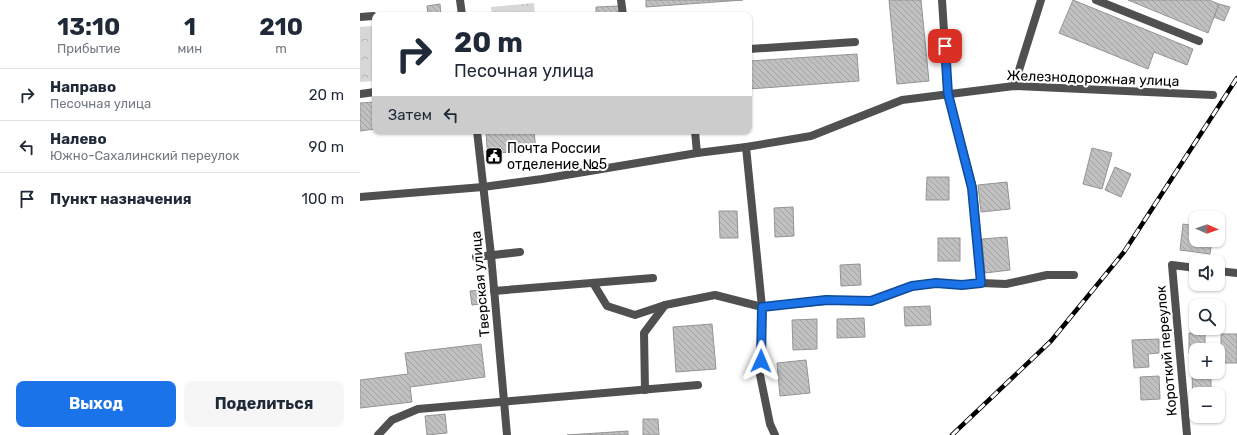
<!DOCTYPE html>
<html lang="ru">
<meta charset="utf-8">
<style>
:root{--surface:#fff;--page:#f6f6f7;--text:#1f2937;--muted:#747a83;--line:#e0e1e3;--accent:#1a73e8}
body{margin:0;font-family:Rubik,sans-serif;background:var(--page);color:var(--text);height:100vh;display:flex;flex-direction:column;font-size:15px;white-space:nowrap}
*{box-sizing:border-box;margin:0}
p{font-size:13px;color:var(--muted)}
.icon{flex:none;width:22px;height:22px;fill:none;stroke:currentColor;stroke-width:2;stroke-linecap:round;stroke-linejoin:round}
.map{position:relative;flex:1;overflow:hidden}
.drawer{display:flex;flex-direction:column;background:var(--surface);width:360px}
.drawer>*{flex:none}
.top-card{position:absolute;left:12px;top:12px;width:380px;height:122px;border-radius:8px;box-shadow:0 1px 3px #0004;background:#fff;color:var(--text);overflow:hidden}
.needle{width:26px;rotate:92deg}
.controls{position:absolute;left:829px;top:211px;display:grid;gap:8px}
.controls a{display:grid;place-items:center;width:36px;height:36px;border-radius:8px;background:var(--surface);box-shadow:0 1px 3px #0004;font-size:20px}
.pin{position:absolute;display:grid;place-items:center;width:34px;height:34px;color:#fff;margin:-17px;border-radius:8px;box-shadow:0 2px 6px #0006}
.me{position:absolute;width:44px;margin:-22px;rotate:1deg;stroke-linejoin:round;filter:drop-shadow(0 0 3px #0008)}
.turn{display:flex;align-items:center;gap:14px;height:84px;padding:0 16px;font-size:18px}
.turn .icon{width:52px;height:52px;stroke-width:2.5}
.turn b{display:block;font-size:28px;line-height:34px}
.then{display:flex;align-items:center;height:38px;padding:0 16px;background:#0003;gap:8px;font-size:15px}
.eta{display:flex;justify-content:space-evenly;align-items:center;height:68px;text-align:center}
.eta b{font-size:24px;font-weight:700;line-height:28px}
.cta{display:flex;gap:8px;margin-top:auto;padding:8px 16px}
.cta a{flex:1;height:46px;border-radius:8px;background:var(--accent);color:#fff;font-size:16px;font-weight:700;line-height:46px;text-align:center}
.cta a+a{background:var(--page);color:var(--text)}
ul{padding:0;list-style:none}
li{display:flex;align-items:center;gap:12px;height:52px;padding:0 16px;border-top:1px solid var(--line)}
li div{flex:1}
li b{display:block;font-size:15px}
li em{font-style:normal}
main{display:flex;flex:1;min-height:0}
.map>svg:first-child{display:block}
.forest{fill:url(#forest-crowns)}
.building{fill:url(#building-back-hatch);stroke:#949494}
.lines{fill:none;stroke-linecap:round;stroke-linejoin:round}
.service{stroke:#505050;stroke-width:8}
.minor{stroke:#505050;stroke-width:8}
.rail-casing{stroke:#000;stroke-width:4.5}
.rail{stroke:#fff;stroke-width:3;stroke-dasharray:9;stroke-linecap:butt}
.route-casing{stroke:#114b97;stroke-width:10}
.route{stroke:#1a73e8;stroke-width:7}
.labels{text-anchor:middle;stroke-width:4;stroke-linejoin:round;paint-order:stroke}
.street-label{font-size:14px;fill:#000;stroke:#fff}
.poi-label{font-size:14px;fill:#000;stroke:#fff;text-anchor:start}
</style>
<main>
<section class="drawer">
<div class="eta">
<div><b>13:10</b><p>Прибытие</p></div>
<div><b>1</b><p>мин</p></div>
<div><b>210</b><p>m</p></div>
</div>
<ul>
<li><svg class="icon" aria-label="right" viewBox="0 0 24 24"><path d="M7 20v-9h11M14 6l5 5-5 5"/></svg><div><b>Направо</b><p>Песочная улица</p></div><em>20 m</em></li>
<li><svg class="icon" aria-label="left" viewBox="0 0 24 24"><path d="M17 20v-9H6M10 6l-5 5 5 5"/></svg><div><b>Налево</b><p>Южно-Сахалинский переулок</p></div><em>90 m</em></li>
<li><svg class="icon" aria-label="arrive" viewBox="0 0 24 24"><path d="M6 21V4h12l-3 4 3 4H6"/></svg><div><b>Пункт назначения</b></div><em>100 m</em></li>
</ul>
<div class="cta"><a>Выход</a><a>Поделиться</a></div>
</section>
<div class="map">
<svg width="877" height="435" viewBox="0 0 877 435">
<defs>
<pattern id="forest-crowns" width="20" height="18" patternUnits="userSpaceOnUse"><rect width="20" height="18" fill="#d7d7d7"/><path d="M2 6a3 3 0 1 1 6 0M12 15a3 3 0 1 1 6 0" fill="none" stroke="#b7b7b7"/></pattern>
<pattern id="building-back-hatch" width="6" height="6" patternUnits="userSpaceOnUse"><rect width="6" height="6" fill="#c0c0c0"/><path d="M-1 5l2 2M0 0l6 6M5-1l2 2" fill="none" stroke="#a3a3a3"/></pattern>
</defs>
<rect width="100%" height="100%" fill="#fff"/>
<g class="forest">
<polygon points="174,3 175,15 132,15 131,7"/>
<polygon points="12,26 13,38 15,38 15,81 0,82 0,27"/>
</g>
<g class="building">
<polygon points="286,0 383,0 286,7"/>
<polygon points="529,0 561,0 569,81 537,84"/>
<polygon points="713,0 833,49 827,65 794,52 788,69 699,33"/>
<polygon points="768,0 849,0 859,4 848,33"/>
<polygon points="80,4 81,15 68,15 67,6"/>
<polygon points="859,4 870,7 864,21 854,17"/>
<polygon points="259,6 259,15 236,15 236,7"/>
<polygon points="497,54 499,81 389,89 389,61"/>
<polygon points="15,102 15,129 0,131 0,103"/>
<polygon points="126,131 174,131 176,150 139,153 139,160 128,161"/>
<polygon points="732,148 752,153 742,189 723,184"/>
<polygon points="755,167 771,174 761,197 745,190"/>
<polygon points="567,177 589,177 589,200 566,200"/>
<polygon points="647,182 650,209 621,212 618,185"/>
<polygon points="433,207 434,236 415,237 414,208"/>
<polygon points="359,211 377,211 378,238 360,238"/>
<polygon points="823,224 836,226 836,240 852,240 850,254 820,250"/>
<polygon points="647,237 650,270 625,273 622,239"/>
<rect x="578" y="238" width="22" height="23"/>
<polygon points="500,264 501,285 481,286 480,265"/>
<polygon points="120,290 122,304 112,305 110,291"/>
<polygon points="570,306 571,325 545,326 544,307"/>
<polygon points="504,318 505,337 477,338 477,319"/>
<polygon points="457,319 457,349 433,350 432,320"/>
<polygon points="352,324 356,369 316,372 313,327"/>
<polygon points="829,333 845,333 845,350 836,350 836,353 829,353"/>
<rect x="861" y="334" width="16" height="29"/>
<polygon points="799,339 799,353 788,354 789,367 774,368 772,340"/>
<polygon points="121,344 125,377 50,387 52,402 0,408 0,380 48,374 45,353"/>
<polygon points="446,360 450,393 420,396 417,363"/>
<polygon points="832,368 836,368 836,372 851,372 851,394 836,394 836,416 852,416 852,417 833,418"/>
<polygon points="799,376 800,399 781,400 780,377"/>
<polygon points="85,414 87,433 67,435 65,416"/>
<polygon points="283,419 298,419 299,435 283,435"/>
<polygon points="268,431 268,435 207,435"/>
</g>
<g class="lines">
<g class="service">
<polyline points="261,0 263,15"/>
<polyline points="736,0 839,41"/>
<polyline points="0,17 13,16"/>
<polyline points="389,49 495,42"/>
<polyline points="0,94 15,92"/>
<polyline points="335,131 337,153"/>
<polyline points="116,257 160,252"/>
<polyline points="233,283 247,306 275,315 305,305"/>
<polyline points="134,291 293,278"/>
<polyline points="285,390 284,333 305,305 355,295 402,307"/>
<polyline points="18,435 32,420 58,409 338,385"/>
</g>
<g class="minor">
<polyline points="100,0 102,15"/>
<polyline points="582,0 588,94 613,188 621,283"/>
<polyline points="654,86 681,0"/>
<polyline points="117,131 131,255 147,435"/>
<polyline points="386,147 402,307 400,375 410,424 415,435"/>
<polyline points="0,197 123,187 182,179 337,153 386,147 451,136 542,100 654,86 853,95"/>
<polyline points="858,271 877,273"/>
<polyline points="402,307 466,301 511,301 552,286 576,283 602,285 621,283 646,284 687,275 714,275"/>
<polyline points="827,435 812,265 836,268"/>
</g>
<defs>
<polyline id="rail" points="592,435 691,341 764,252 877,78"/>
</defs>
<use href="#rail" class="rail-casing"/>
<use href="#rail" class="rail"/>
</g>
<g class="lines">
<defs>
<polyline id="route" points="401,361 402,307 466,300 511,301 552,286 576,283 602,285 621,283 612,188 588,94 585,46"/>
</defs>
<use href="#route" class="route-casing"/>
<use href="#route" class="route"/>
</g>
<defs>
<symbol id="civic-square" viewBox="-11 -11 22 22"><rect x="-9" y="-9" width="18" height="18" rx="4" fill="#000" stroke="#fff"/><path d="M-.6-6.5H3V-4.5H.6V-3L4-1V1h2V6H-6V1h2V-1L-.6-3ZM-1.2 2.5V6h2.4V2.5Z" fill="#fff"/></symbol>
</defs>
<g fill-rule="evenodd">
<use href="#civic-square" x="124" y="146" width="20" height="20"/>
</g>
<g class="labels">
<g class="street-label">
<text transform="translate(733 78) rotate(2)" y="5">Железнодорожная улица</text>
<text transform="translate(120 284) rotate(-95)" y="5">Тверская улица</text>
<text transform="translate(806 351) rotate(-95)" y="5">Короткий переулок</text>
</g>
<g class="poi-label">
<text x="147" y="153">Почта России<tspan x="147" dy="16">отделение №5</tspan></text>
</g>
</g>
</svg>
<div class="controls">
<a><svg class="needle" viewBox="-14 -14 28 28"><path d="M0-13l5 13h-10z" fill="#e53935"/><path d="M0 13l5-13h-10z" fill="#747a83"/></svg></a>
<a><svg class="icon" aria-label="sound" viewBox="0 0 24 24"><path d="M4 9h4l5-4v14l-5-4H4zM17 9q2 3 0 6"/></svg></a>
<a><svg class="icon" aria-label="search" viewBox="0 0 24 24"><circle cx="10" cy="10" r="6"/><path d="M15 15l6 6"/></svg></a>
<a>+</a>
<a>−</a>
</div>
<div class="pin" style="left:585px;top:46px;background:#d93025"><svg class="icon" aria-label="arrive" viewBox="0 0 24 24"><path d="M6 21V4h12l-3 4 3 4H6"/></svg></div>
<svg class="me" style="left:401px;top:361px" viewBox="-20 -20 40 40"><path d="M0-17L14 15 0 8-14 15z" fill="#1a73e8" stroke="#fff" stroke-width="4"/></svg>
<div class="top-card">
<div class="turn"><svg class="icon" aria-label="right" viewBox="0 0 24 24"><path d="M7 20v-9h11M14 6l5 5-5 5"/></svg><div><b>20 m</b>Песочная улица</div></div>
<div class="then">Затем<svg class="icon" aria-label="left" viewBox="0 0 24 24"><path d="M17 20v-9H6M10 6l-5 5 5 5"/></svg></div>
</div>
</div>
</main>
